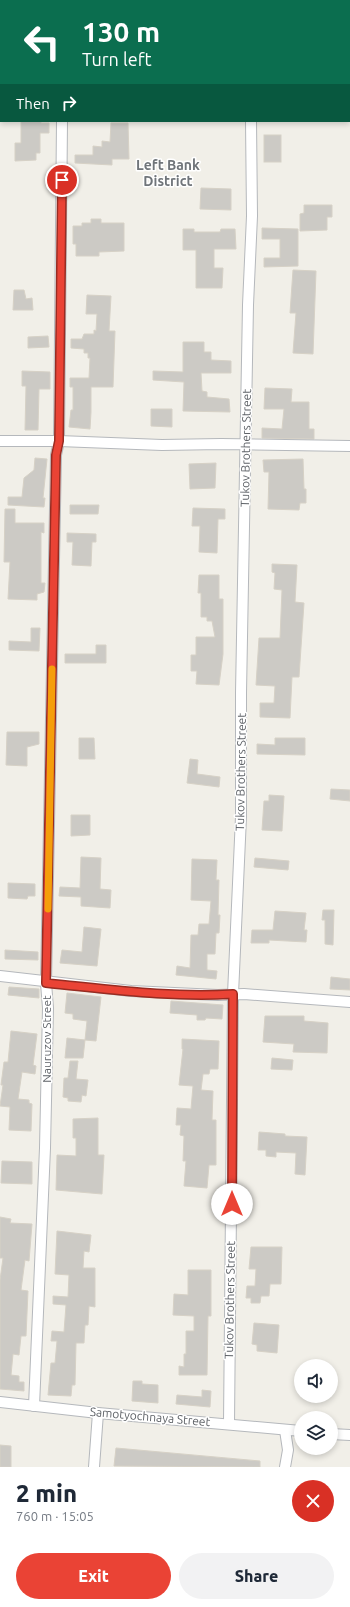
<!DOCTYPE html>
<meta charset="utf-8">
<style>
:root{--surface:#fff;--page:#f2f2f3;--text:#1f2937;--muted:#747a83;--accent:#ea4335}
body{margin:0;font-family:Ubuntu,sans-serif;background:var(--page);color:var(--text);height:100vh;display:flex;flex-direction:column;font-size:15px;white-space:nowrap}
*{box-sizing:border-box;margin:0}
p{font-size:13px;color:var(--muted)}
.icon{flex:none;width:22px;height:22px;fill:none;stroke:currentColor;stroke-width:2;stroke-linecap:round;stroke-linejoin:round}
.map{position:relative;height:1467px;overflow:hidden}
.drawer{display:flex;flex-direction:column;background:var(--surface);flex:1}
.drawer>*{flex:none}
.hud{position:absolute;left:0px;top:0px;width:350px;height:122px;box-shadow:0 2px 6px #0003;background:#0b6e4f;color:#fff;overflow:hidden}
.fabs{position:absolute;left:294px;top:1359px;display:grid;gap:8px}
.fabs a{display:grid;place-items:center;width:44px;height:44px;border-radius:50%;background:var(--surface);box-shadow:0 2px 6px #0003;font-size:20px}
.pin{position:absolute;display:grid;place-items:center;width:34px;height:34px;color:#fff;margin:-17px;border:2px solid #fff;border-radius:50%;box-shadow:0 1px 4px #0007}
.me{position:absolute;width:44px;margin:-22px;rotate:0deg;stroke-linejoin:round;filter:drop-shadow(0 0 3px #0008)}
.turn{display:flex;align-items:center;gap:14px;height:84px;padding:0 16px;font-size:18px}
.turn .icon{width:52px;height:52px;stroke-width:2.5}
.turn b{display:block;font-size:28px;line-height:34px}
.then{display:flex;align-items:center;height:38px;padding:0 16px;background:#0003;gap:8px;font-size:15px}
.round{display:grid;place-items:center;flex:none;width:42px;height:42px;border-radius:21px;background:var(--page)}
.overview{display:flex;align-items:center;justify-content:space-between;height:68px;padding:0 16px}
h1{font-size:24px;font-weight:800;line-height:30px}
.primary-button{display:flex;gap:8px;margin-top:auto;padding:8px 16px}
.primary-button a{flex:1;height:46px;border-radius:24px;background:var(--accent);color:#fff;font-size:16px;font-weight:800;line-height:46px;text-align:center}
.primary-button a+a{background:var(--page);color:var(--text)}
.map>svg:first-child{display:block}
.building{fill:#cccac5;stroke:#d6d1c6}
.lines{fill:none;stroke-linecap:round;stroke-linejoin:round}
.minor-casing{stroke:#b5b8bc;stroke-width:12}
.minor{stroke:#fff;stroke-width:10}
.route-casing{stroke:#982c22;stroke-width:10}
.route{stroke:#ea4335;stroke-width:7}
.slow{stroke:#f59e0b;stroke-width:7}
.labels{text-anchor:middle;stroke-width:3;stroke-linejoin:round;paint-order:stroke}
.street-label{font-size:12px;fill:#5f6368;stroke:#fff}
.quarter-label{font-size:14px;font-weight:bold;fill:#70757a;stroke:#fff}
</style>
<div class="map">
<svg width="350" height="1467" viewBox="0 0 350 1467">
<rect width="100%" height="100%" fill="#f1efe8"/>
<g class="building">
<polygon points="21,121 41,121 41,123 49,123 49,133 40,133 40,153 36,153 36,160 15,161 15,143 21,143"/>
<polygon points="111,123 128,123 129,159 112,159 112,165 75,163 75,155 93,155 93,146 102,147 102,141 110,142"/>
<rect x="264" y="135" width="17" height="27"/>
<polygon points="201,188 231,189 231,210 200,209"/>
<polygon points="304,205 332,205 332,217 327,217 327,230 300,231 300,214 304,213"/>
<polygon points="91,219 101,219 101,223 124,223 124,251 99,252 99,256 76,256 76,244 73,244 73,226 82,226 82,223 91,223"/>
<polygon points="262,228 298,229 298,266 264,267 264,258 280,258 280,239 262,239"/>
<polygon points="183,229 194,229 194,232 220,232 221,229 235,229 236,249 214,249 214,268 223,268 222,288 196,288 196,250 183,250"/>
<polygon points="293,270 316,271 313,354 293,353 296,313 290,313"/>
<polygon points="14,290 24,290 26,299 32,298 33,310 13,310"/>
<polygon points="87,295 111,296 109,331 115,331 113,387 91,387 91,412 90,429 69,427 71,410 73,410 73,387 70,387 70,378 89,378 90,358 88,358 88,353 84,353 84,349 71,348 71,339 82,339 84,334 94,334 94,330 96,331 97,314 86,314"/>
<polygon points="48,336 49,347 28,348 28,337"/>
<polygon points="183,342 204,342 204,352 211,352 211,360 231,361 231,373 201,373 202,391 207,392 207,397 229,399 230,412 183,411 184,382 153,380 153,371 183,372"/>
<polygon points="22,371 50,372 50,389 39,389 38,430 25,430 26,386 22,386"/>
<polygon points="265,388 292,389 291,402 309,402 309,429 314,429 314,439 262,438 262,428 282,429 284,409 264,409"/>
<polygon points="151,409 172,409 172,427 151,426"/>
<polygon points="35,458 47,459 43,498 45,498 44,507 8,505 8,497 22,497 24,478 34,470"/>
<polygon points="303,459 304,489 306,489 306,503 300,503 299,510 268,509 269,472 264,472 263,460"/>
<polygon points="216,463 215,488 190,489 189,464"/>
<polygon points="70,505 99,505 98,514 70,514"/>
<polygon points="193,508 225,509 225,519 218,519 217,553 199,552 200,526 192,526"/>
<polygon points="5,509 15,509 15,523 44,523 44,533 41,532 41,583 45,583 44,592 37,594 37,600 8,599 10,562 4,562"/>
<polygon points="67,533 96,534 96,542 92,542 91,566 72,565 73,542 67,542"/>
<polygon points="272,564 297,565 295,602 304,603 299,677 292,677 290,718 260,717 260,703 274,703 275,686 256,685 259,638 280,638 282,590 274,589 275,573 272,572"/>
<polygon points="199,575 219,575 219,599 223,599 223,654 219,685 196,684 197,671 191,671 191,655 196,655 196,637 215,637 212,621 207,621 207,617 201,617 201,593 198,593"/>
<polygon points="31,628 40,628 39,651 9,650 9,641 31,642"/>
<polygon points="96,645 106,645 106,663 65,663 65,654 96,654"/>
<polygon points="7,732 39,732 39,744 27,747 27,766 6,765"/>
<polygon points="79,738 94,738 95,759 79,759"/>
<polygon points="275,738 305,738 305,755 257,754 257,744 275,745"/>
<polygon points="190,759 198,760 197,774 220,777 219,787 187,783"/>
<polygon points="331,789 350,790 350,801 330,799"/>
<polygon points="269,795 284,796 282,831 262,830 264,801 269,801"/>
<polygon points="71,815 90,815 90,835 71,836"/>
<polygon points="81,857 101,858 100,889 111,890 110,908 81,906 81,897 59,896 60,887 80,888"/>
<polygon points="255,858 289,861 288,870 254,867"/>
<polygon points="192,859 217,860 216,880 219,880 218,915 220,915 219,933 216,933 215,954 207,954 207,970 217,971 216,979 176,975 177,966 190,968 191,935 198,935 199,924 209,924 211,901 191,900"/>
<polygon points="8,883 35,884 35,896 28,896 27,899 8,898"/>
<polygon points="323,910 334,910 333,945 325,944 325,920 322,920"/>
<polygon points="275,911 306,913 304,930 307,930 306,942 269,940 269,943 251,943 252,930 273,930"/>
<polygon points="84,927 101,929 97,966 60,963 62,950 82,952"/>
<polygon points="5,950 38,952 38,960 5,959"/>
<polygon points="331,977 350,979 350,990 330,989"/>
<polygon points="9,987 39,989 39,998 8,995"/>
<polygon points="67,993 101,997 96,1041 85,1040 87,1021 73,1019 73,1014 65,1013"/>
<polygon points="171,1001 223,1005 222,1019 206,1018 205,1020 197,1020 197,1015 170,1013"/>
<polygon points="265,1016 304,1016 304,1021 328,1023 327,1053 293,1052 294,1044 263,1042"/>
<polygon points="11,1031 37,1034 33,1065 36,1066 35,1074 22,1072 18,1099 29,1100 29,1103 32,1104 31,1131 9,1130 10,1107 0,1106 3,1085 1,1085 4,1062 8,1062"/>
<polygon points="67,1038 85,1040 83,1058 65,1058"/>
<polygon points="182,1039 219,1041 218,1069 210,1069 209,1074 203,1074 201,1090 213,1091 212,1120 216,1120 216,1165 209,1165 207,1188 184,1186 186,1161 183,1161 184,1136 180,1135 181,1125 176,1125 177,1108 191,1109 193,1086 179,1085 183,1049 182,1049"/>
<polygon points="272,1058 293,1060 292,1070 271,1069"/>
<polygon points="70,1061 78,1061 76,1079 88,1080 86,1096 82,1095 81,1102 68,1101 68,1098 63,1097 64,1078 68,1078"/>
<polygon points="98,1118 98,1155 104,1155 102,1194 56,1190 57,1155 76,1156 76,1138 73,1138 73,1119"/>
<polygon points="259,1132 285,1134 285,1136 307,1137 305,1175 295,1174 296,1153 276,1152 276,1157 266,1156 266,1150 258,1150"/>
<polygon points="2,1161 32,1162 32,1184 1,1183"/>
<polygon points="0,1217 11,1219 10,1223 32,1224 29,1261 25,1260 21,1290 28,1291 26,1336 21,1336 19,1355 13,1354 11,1375 19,1376 19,1382 24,1382 24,1391 0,1389 0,1280 3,1258 0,1258"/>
<polygon points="57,1231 91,1235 89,1252 84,1251 83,1268 95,1268 95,1307 89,1306 88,1325 85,1325 84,1343 76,1343 75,1385 72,1385 71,1396 48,1395 51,1363 55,1363 57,1341 51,1341 52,1331 64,1332 66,1305 53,1304 53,1296 68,1297 69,1275 55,1274"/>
<polygon points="251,1247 282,1247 281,1284 270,1284 269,1296 261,1296 260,1303 251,1303 251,1298 246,1298 247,1286 255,1286 256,1269 249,1269"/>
<polygon points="188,1270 211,1270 211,1316 208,1316 207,1375 179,1375 179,1366 184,1367 184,1354 186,1354 186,1331 194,1331 194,1316 173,1315 174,1294 188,1295"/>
<polygon points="254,1323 279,1325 277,1353 257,1351 257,1345 252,1344"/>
<polygon points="133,1381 142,1381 142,1384 158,1385 158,1403 132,1401"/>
<polygon points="202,1390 211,1391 210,1407 176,1404 177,1395 202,1397"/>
<polygon points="0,1445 11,1446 11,1467 0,1467"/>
<polygon points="116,1448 260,1461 260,1467 114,1466"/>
</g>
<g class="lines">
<defs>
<g id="minor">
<polyline points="250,0 250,1"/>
<polyline points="62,1 62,0"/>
<polyline points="0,441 59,441 162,445 221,444 350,446"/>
<polyline points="0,976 131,991 218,995 244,994 350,1002"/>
<polyline points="0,1402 98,1413 301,1431"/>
<polyline points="34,1406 45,1148 48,1008 46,983 56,455 59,441 62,121"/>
<polyline points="229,1424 233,994 241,817 241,693 248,305 252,216 251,121"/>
<polyline points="331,1434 350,1435"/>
<polyline points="94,1467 98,1413"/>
<polyline points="285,1467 288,1450 285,1430"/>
</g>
</defs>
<use href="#minor" class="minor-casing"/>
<use href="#minor" class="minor"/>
</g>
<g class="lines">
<defs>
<path id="route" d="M62 180 59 441 56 455 46 983C108 989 171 998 233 994L232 1204"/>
</defs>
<use href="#route" class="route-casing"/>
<use href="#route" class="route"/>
<polyline class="slow" points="48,909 52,669"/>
</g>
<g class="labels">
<g class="street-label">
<text transform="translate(246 448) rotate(-89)" y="4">Tukov Brothers Street</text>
<text transform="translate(241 772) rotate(-89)" y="4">Tukov Brothers Street</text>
<text transform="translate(47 1039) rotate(-90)" y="4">Nauruzov Street</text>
<text transform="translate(230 1300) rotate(-89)" y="4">Tukov Brothers Street</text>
<text transform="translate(150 1417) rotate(5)" y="4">Samotyochnaya Street</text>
</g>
<g class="quarter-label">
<text x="168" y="170">Left Bank<tspan x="168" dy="16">District</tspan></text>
</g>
</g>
</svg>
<div class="fabs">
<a><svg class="icon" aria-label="sound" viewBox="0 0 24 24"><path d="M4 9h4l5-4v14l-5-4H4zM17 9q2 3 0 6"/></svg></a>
<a><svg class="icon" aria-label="layers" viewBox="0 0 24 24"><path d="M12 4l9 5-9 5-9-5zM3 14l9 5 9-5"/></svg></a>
</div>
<div class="pin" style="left:62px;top:180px;background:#d93025"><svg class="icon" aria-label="arrive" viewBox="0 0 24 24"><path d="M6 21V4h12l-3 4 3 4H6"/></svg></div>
<svg class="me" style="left:232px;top:1204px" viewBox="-20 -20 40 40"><circle r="19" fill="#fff"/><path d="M0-13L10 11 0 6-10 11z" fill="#ea4335"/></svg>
<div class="hud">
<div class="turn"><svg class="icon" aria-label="left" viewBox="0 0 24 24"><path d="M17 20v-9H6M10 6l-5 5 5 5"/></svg><div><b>130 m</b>Turn left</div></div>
<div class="then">Then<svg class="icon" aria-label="right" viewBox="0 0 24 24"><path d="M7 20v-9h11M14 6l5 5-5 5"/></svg></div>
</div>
</div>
<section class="drawer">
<div class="overview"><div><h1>2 min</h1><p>760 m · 15:05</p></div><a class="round" style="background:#d93025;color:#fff"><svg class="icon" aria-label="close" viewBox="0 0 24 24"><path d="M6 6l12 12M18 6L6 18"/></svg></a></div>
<div class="primary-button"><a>Exit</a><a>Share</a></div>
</section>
